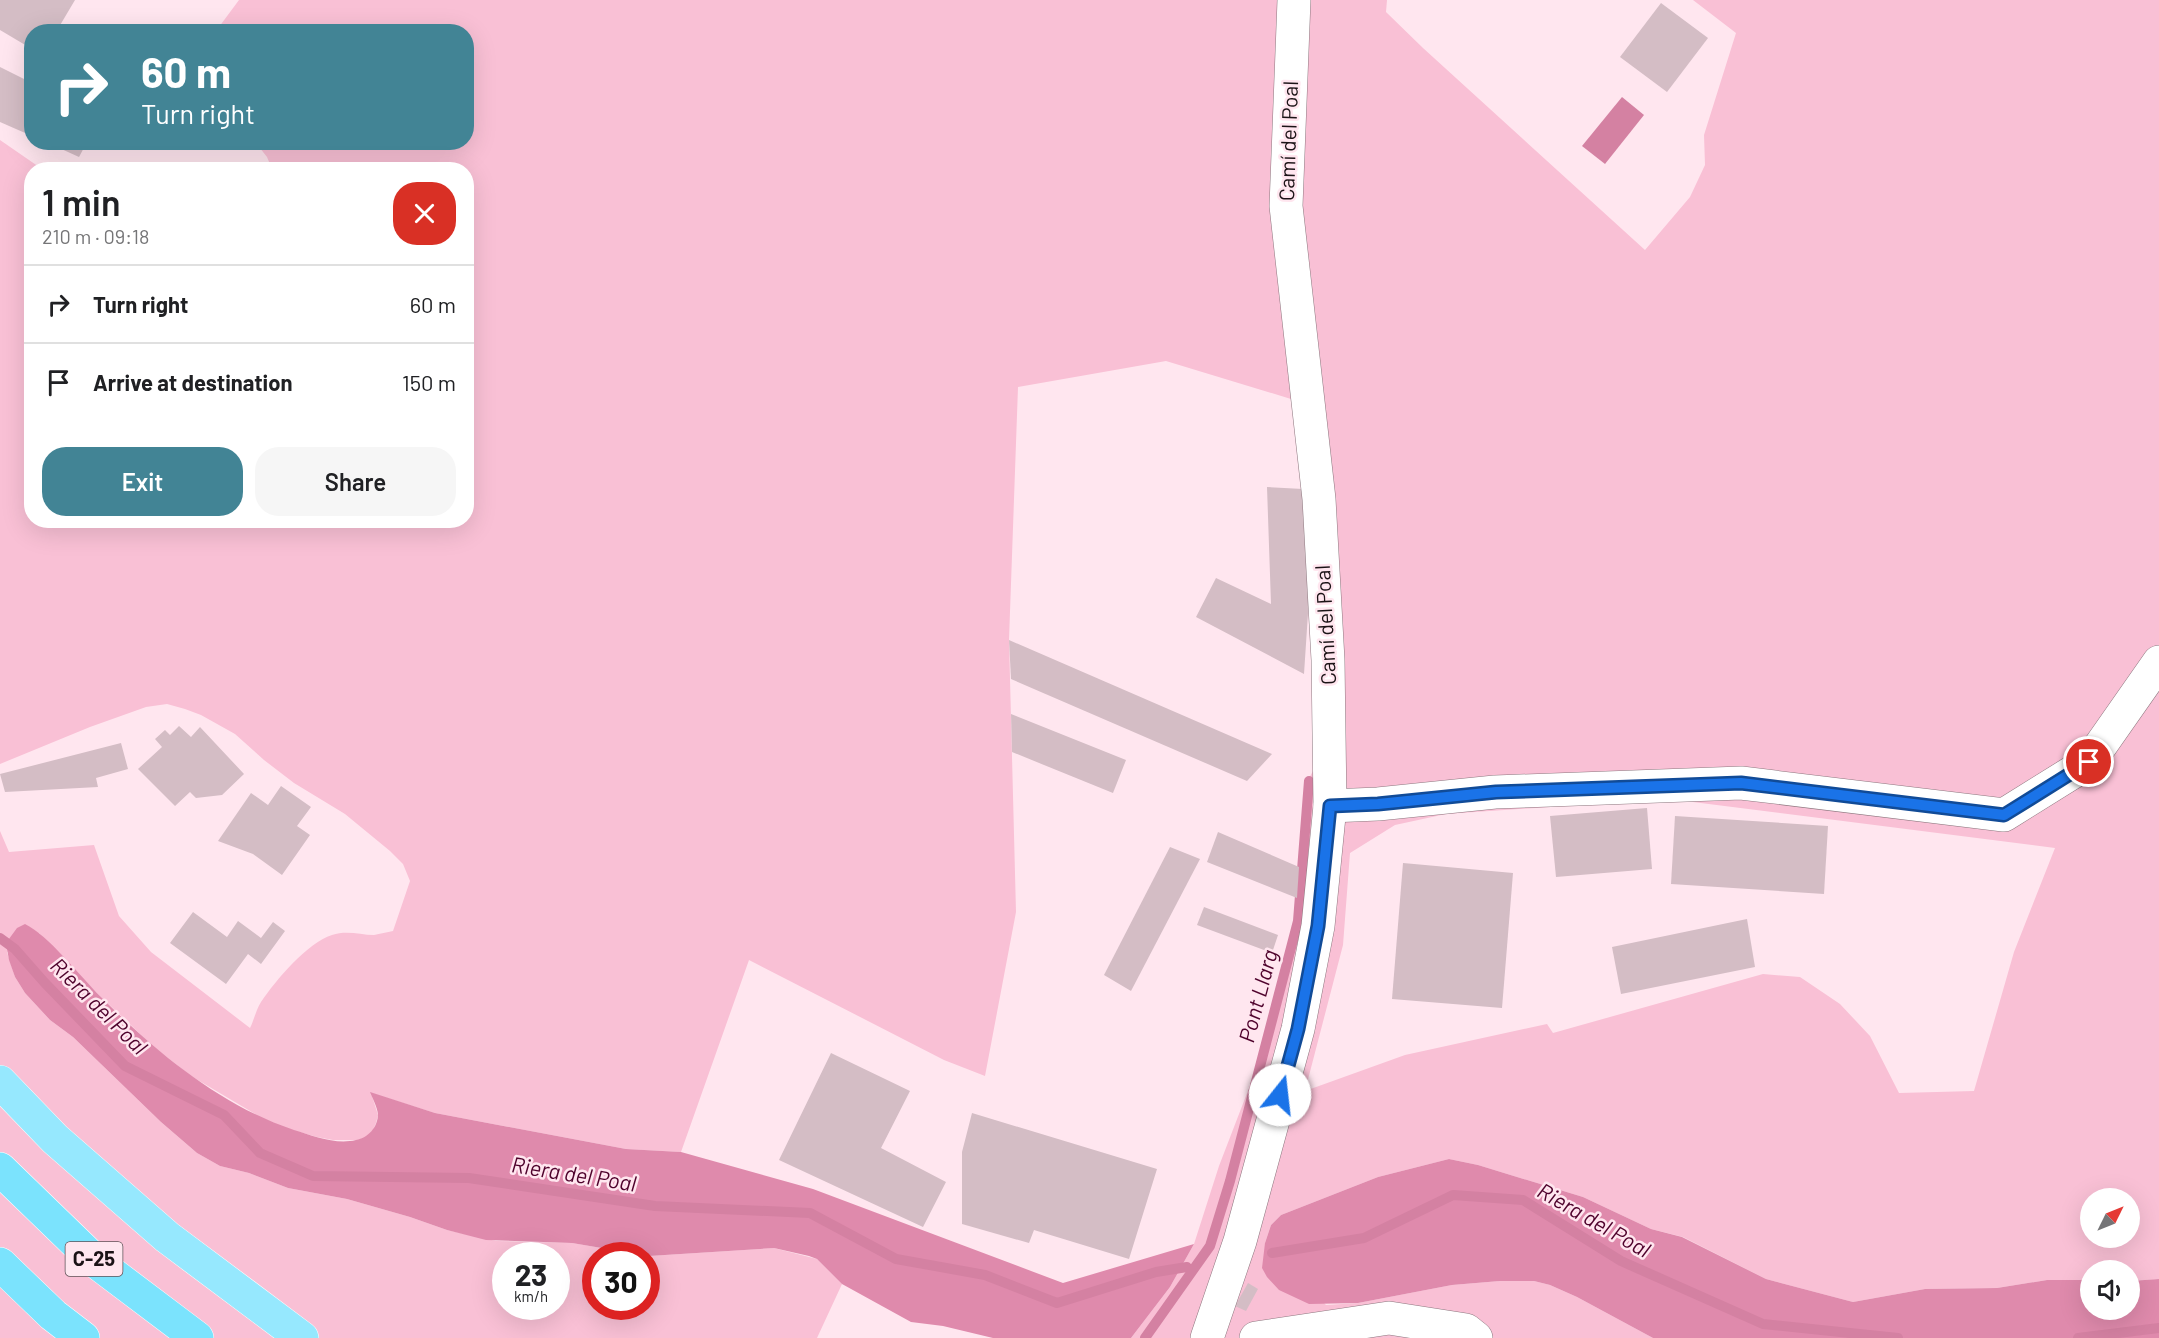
<!DOCTYPE html>
<meta charset="utf-8">
<style>
:root{--surface:#fff;--page:#f6f6f6;--text:#202124;--muted:#757577;--line:#e0e0e0;--accent:#428495}
body{margin:0;font-family:Barlow,sans-serif;background:var(--page);color:var(--text);height:100vh;display:flex;flex-direction:column;font-size:22px;white-space:nowrap}
*{box-sizing:border-box;margin:0}
p{font-size:20px;color:var(--muted)}
.icon{flex:none;width:33px;height:33px;fill:none;stroke:currentColor;stroke-width:2;stroke-linecap:round;stroke-linejoin:round}
.map{position:relative;flex:1;overflow:hidden}
.drawer{position:absolute;left:24px;top:162px;width:450px;height:366px;display:flex;flex-direction:column;background:var(--surface);border-radius:24px;box-shadow:0 6px 24px #0002}
.drawer>*{flex:none}
.banner{position:absolute;left:24px;top:24px;width:450px;height:126px;border-radius:24px;box-shadow:0 6px 24px #0002;background:#428495;color:#fff;overflow:hidden}
.needle{width:39px;rotate:47deg}
.tools{position:absolute;left:2080px;top:1188px;display:grid;gap:12px}
.tools a{display:grid;place-items:center;width:60px;height:60px;border-radius:50%;background:var(--surface);box-shadow:0 6px 24px #0002;font-size:30px}
.speed{position:absolute;left:492px;top:1242px;display:flex;gap:12px;font-size:30px;font-weight:700;text-align:center}
.speed>*{display:grid;place-content:center;width:78px;height:78px;border-radius:50%;background:var(--surface);box-shadow:0 6px 24px #0002;line-height:1}
.speed small{font-size:15px;font-weight:400}
.speed .limit{border:9px solid #d22;background:#fff;color:#111}
.pin{position:absolute;display:grid;place-items:center;width:51px;height:51px;color:#fff;margin:-26px;border:3px solid #fff;border-radius:50%;box-shadow:0 2px 6px #0007}
.me{position:absolute;width:66px;margin:-33px;rotate:16deg;stroke-linejoin:round;filter:drop-shadow(0 0 4px #0008)}
.turn{display:flex;align-items:center;gap:21px;height:126px;padding:0 18px;font-size:27px}
.turn .icon{width:78px;height:78px;stroke-width:2.5}
.turn b{display:block;font-size:42px;line-height:51px}
.round{display:grid;place-items:center;flex:none;width:63px;height:63px;border-radius:24px;background:var(--page)}
.headline{display:flex;align-items:center;justify-content:space-between;height:102px;padding:0 18px}
h1{font-size:36px;font-weight:600;line-height:45px}
.cta{display:flex;gap:12px;margin-top:auto;padding:12px 18px}
.cta a{flex:1;height:69px;border-radius:24px;background:var(--accent);color:#fff;font-size:24px;font-weight:600;line-height:69px;text-align:center}
.cta a+a{background:var(--page);color:var(--text)}
ul{padding:0;list-style:none}
li{display:flex;align-items:center;gap:18px;height:78px;padding:0 18px;border-top:2px solid var(--line)}
li div{flex:1}
li b{display:block;font-size:22px}
li em{font-style:normal}
.map>svg:first-child{display:block}
.green{fill:#f9c0d5;fill-rule:evenodd}
.forest{fill:#df8aac}
.water{fill:#d481a2}
.lines{fill:none;stroke-linecap:round;stroke-linejoin:round}
.stream{stroke:#d481a2;stroke-width:10}
.building{fill:#d4bdc5}
.minor-casing{stroke:#8d777f;stroke-width:34}
.trunk-casing{stroke:#fff;stroke-width:34}
.motorway-casing{stroke:#fff;stroke-width:34}
.minor{stroke:#fff;stroke-width:33}
.trunk{stroke:#96e8fe;stroke-width:33}
.motorway{stroke:#7be3fd;stroke-width:33}
.route-casing{stroke:#114b97;stroke-width:15}
.route{stroke:#1a73e8;stroke-width:10}
.labels{text-anchor:middle;stroke-width:5;stroke-linejoin:round;paint-order:stroke}
.shield{fill:#ffe6ef;stroke:#5f5257;stroke-width:1.5}
.shield-label{font-size:20px;font-weight:bold;fill:#1b1316}
.street-label{font-size:21px;fill:#1b1316;stroke:#ffe6ef}
.water-label{font-size:22px;font-style:italic;fill:#4f022c;stroke:#ffe6ef}
</style>
<div class="map">
<svg width="2159" height="1338" viewBox="0 0 2159 1338">
<rect width="100%" height="100%" fill="#ffe6ef"/>
<path class="green" d="M239 0H1387L1386 12 1423 48 1645 250 1690 197 1705 165 1704 135 1736 33 1693 0H2159V1279L2130 1281V1270H2091V1280H2047L1997 1288 1925 1289 1853 1302 1766 1279 1683 1237 1651 1229 1583 1197 1478 1165 1449 1159 1378 1177 1281 1215 1271 1225 1265 1243 1326 1305 1358 1303 1452 1285 1500 1281H1534L1550 1285 1577 1297 1653 1338H1131L1170 1287 1194 1244 1219 1166 1254 1075 1296 921 1307 782 1313 771 1318 728 1308 493 1291 399 1166 361 1018 387 1009 640 1016 912 985 1076 944 1060 749 960 681 1152 626 1149 435 1113 371 1093 378 1115 376 1123 372 1132 366 1137 358 1140H333L317 1137 285 1128 262 1118 191 1076 154 1047 100 996 39 933 7 952 15 977 25 993 50 1020 73 1037 161 1122 197 1153 220 1166 249 1173 288 1188 347 1199 410 1217 447 1230 496 1241 572 1243 649 1256 774 1248 817 1259 842 1284 817 1338H0V831L9 852 94 845 119 916 151 952 250 1028C254 1020 256 1010 261 1002 276 980 307 943 332 935 347 930 360 935 374 935 380 934 387 932 393 931L410 881 403 864 390 851 345 814 294 783 264 760 235 734 201 715 185 709 167 704 146 707 90 727 0 764V140L42 169 32 170V520H466V170L272 169 267 157 256 143 466 142V32L216 31ZM1669 799 2055 848 2014 952 1974 1091 1899 1093 1870 1036 1840 1004 1800 977 1763 974 1553 1033 1547 1024 1405 1055 1305 1091 1343 945 1350 853 1395 825 1446 814ZM2091 1198H2130V1238H2091ZM506 1256H556V1306H506ZM596 1256H646V1306H596Z"/>
<g class="forest">
<path d="M25 924C48 935 80 976 100 996 155 1051 219 1105 294 1130 313 1136 336 1145 356 1140 368 1138 378 1127 378 1114 377 1107 373 1099 370 1092L435 1113 626 1149 681 1152 813 1189 1063 1283 1194 1244 1170 1287 1131 1338H993L943 1326 911 1322 842 1284 817 1259 809 1256 774 1248 649 1256 572 1243 486 1240 447 1230 410 1217 347 1199 288 1188 249 1173 220 1166 197 1153 161 1122 73 1037 50 1020 25 993 15 977 9 960 6 943 17 928Z"/>
<polygon points="1449,1159 1478,1165 1583,1197 1651,1229 1682,1237 1766,1279 1853,1302 1925,1289 1997,1288 2047,1280 2091,1280 2091,1310 2130,1310 2130,1281 2159,1279 2159,1338 1653,1338 1577,1297 1550,1285 1534,1281 1500,1281 1452,1285 1358,1303 1309,1304 1279,1290 1267,1277 1262,1268 1265,1243 1271,1225 1281,1215 1378,1177"/>
</g>
<polygon class="water" points="1622,97 1644,115 1605,164 1582,146"/>
<g class="lines">
<g class="stream">
<polyline points="0,938 15,949 44,982 125,1066 224,1115 260,1153 313,1176 469,1178 655,1206 810,1213 896,1259 985,1275 1057,1303 1156,1272 1187,1267"/>
<polyline points="1272,1253 1364,1238 1453,1195 1523,1200 1621,1261 1763,1324 1898,1338"/>
<polyline points="1145,1338 1210,1246 1230,1181 1298,921 1309,781"/>
<polyline points="2078,1338 2159,1328"/>
</g>
</g>
<g class="building">
<polygon points="0,0 75,0 56,32 32,32 32,49 0,30"/>
<polygon points="1661,3 1708,38 1667,92 1620,57"/>
<polygon points="0,67 32,83 32,136 0,122"/>
<polygon points="46,142 87,142 79,157"/>
<polygon points="1267,487 1303,489 1309,598 1304,674 1196,617 1216,578 1271,604"/>
<polygon points="1009,640 1272,754 1247,781 1011,679"/>
<polygon points="1011,714 1126,760 1113,793 1012,752"/>
<polygon points="179,726 191,737 200,727 244,774 222,795 196,798 190,792 175,806 138,769 162,747 155,739 165,730 170,735"/>
<polygon points="121,743 128,769 96,778 98,787 5,792 0,774"/>
<polygon points="281,786 311,807 297,826 310,835 282,875 253,854 218,841 251,793 268,805"/>
<polygon points="1647,808 1652,869 1556,877 1550,816"/>
<polygon points="1675,816 1828,826 1824,894 1671,884"/>
<polygon points="1218,832 1299,867 1297,898 1207,862"/>
<polygon points="1170,847 1200,859 1131,991 1104,975"/>
<polygon points="1403,863 1513,873 1502,1008 1392,999"/>
<polygon points="1204,907 1278,935 1272,953 1197,925"/>
<polygon points="193,912 227,937 238,921 261,938 273,922 285,931 261,964 248,954 226,984 170,943"/>
<polygon points="1747,919 1755,967 1621,994 1612,947"/>
<polygon points="831,1053 910,1091 881,1148 946,1182 923,1227 779,1160"/>
<polygon points="972,1113 1157,1169 1129,1259 1034,1230 1029,1243 962,1224 962,1152"/>
<polygon points="1248,1283 1258,1289 1246,1311 1235,1306"/>
</g>
<g class="lines">
<defs>
<g id="minor">
<polyline points="1330,806 1378,804 1495,792 1741,783 2004,815 2089,762 2159,662"/>
<polyline points="1207,1338 1240,1241 1298,1029 1318,926 1330,806 1328,660 1319,499 1286,206 1294,0"/>
<polyline points="1256,1338 1389,1318 1466,1330 1476,1338"/>
</g>
<polyline id="trunk" points="0,1082 55,1139 167,1237 302,1338"/>
<g id="motorway">
<polyline points="0,1169 95,1261 197,1338"/>
<polyline points="0,1264 53,1315 83,1338"/>
</g>
</defs>
<use href="#minor" class="minor-casing"/>
<use href="#trunk" class="trunk-casing"/>
<use href="#motorway" class="motorway-casing"/>
<use href="#minor" class="minor"/>
<use href="#trunk" class="trunk"/>
<use href="#motorway" class="motorway"/>
</g>
<g class="lines">
<defs>
<polyline id="route" points="1280,1095 1298,1029 1318,926 1330,806 1378,804 1496,792 1741,783 2004,815 2089,762"/>
</defs>
<use href="#route" class="route-casing"/>
<use href="#route" class="route"/>
</g>
<g class="labels">
<rect class="shield" x="65.5" y="1242" width="57" height="34" rx="4.5"/>
<g class="shield-label">
<text x="94" y="1266">C-25</text>
</g>
<g class="street-label">
<text transform="translate(1289 141) rotate(-88)" y="7">Camí del Poal</text>
<text transform="translate(1326 625) rotate(-93)" y="7">Camí del Poal</text>
</g>
<g class="water-label">
<text transform="translate(1258 996) rotate(-75)" y="8">Pont Llarg</text>
<text transform="translate(99 1006) rotate(45)" y="8">Riera del Poal</text>
<text transform="translate(574 1174) rotate(9)" y="8">Riera del Poal</text>
<text transform="translate(1594 1220) rotate(30)" y="8">Riera del Poal</text>
</g>
</g>
</svg>
<div class="tools">
<a><svg class="needle" viewBox="-14 -14 28 28"><path d="M0-13l5 13h-10z" fill="#e53935"/><path d="M0 13l5-13h-10z" fill="#757577"/></svg></a>
<a><svg class="icon" aria-label="sound" viewBox="0 0 24 24"><path d="M4 9h4l5-4v14l-5-4H4zM17 9q2 3 0 6"/></svg></a>
</div>
<div class="speed"><div>23<small>km/h</small></div><div class="limit">30</div></div>
<div class="pin" style="left:2089px;top:762px;background:#d93025"><svg class="icon" aria-label="arrive" viewBox="0 0 24 24"><path d="M6 21V4h12l-3 4 3 4H6"/></svg></div>
<svg class="me" style="left:1280px;top:1095px" viewBox="-20 -20 40 40"><circle r="19" fill="#fff"/><path d="M0-13L10 11 0 6-10 11z" fill="#1a73e8"/></svg>
<div class="banner">
<div class="turn"><svg class="icon" aria-label="right" viewBox="0 0 24 24"><path d="M7 20v-9h11M14 6l5 5-5 5"/></svg><div><b>60 m</b>Turn right</div></div>
</div>
<section class="drawer">
<div class="headline"><div><h1>1 min</h1><p>210 m · 09:18</p></div><a class="round" style="background:#d93025;color:#fff"><svg class="icon" aria-label="close" viewBox="0 0 24 24"><path d="M6 6l12 12M18 6L6 18"/></svg></a></div>
<ul>
<li><svg class="icon" aria-label="right" viewBox="0 0 24 24"><path d="M7 20v-9h11M14 6l5 5-5 5"/></svg><div><b>Turn right</b></div><em>60 m</em></li>
<li><svg class="icon" aria-label="arrive" viewBox="0 0 24 24"><path d="M6 21V4h12l-3 4 3 4H6"/></svg><div><b>Arrive at destination</b></div><em>150 m</em></li>
</ul>
<div class="cta"><a>Exit</a><a>Share</a></div>
</section>
</div>
